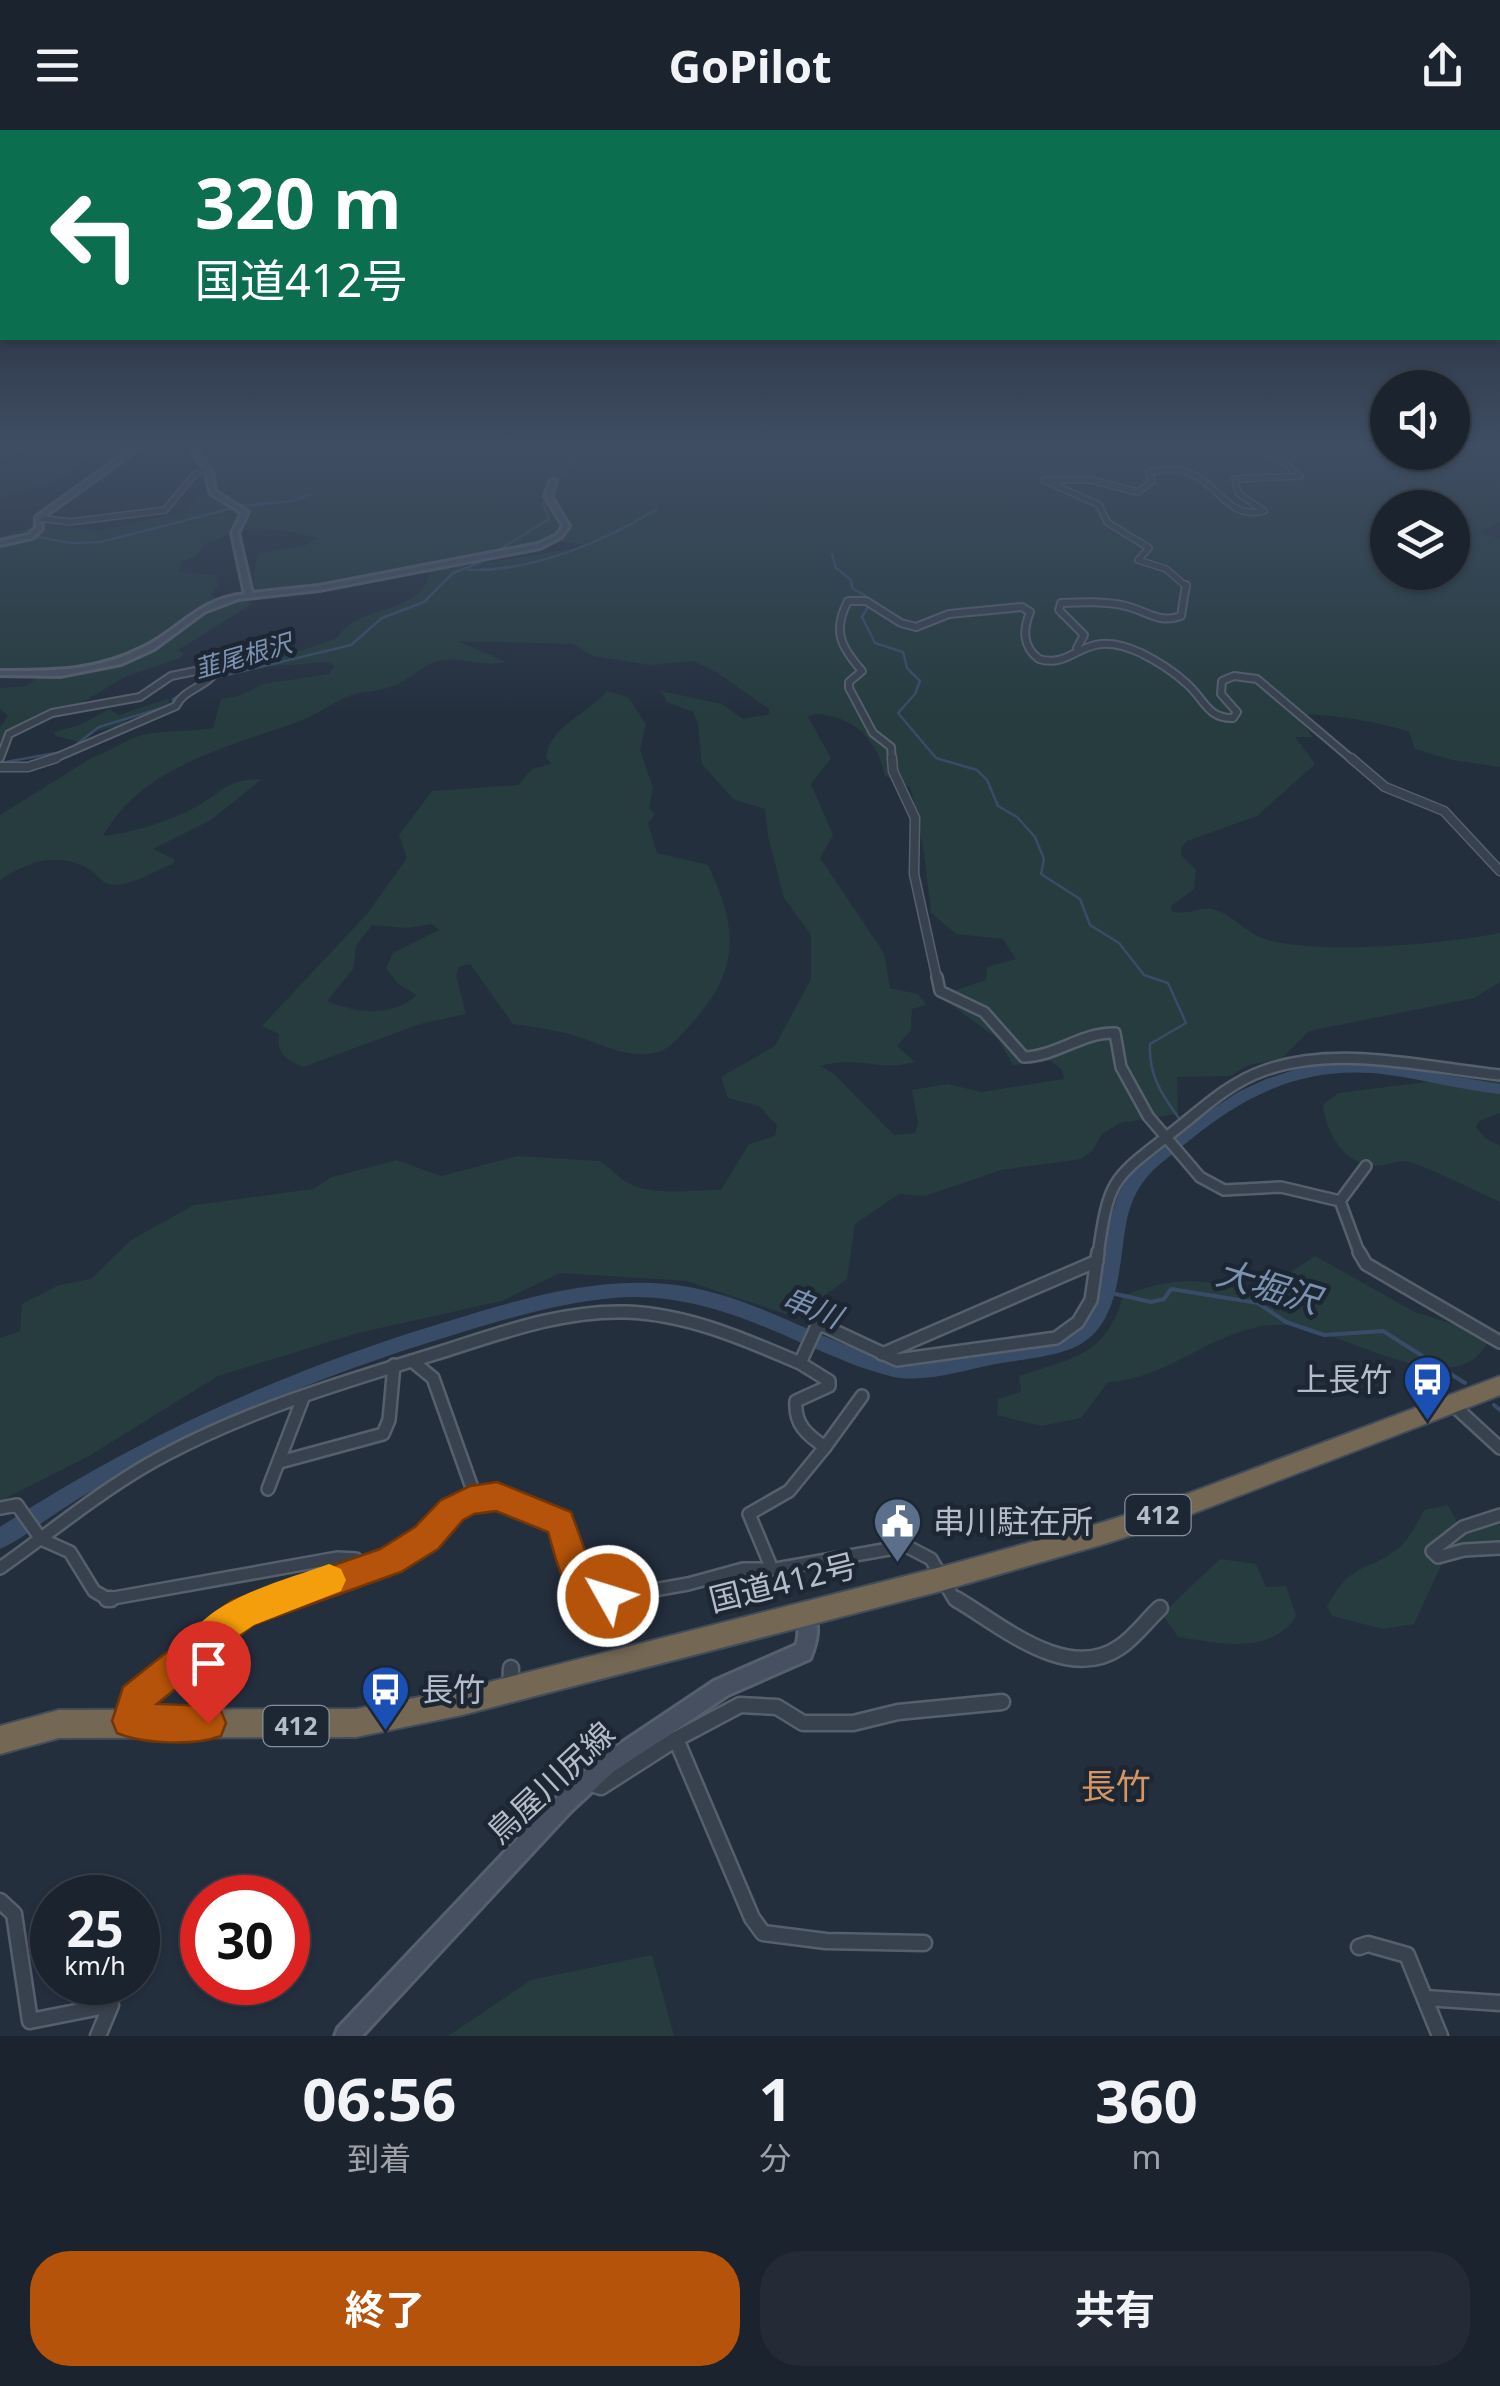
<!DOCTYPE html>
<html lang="ja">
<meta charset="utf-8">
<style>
:root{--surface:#1b232e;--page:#242b36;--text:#f1f3f6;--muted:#a0a4aa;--line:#39404a;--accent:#b45309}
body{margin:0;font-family:"Noto Sans","Noto Sans JP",sans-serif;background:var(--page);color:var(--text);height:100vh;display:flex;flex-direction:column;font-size:38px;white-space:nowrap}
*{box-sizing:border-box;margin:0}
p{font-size:32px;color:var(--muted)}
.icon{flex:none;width:55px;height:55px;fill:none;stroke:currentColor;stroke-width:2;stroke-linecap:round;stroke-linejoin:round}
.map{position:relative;height:1906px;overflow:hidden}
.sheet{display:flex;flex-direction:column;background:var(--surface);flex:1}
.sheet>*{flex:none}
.hud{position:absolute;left:0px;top:0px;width:1500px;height:210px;box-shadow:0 2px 8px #0004,0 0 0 2px var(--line);background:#0b6e4f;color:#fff;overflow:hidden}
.fabs{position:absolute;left:1370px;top:240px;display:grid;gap:20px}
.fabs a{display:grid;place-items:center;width:100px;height:100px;border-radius:50%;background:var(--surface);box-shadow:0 2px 8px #0004,0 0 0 2px var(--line);font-size:50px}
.speed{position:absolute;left:30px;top:1745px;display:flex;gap:20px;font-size:50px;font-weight:700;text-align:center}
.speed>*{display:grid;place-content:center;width:130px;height:130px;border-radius:50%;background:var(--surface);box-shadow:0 2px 8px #0004,0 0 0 2px var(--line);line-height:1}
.speed small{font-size:25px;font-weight:400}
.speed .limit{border:15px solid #d22;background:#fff;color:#111}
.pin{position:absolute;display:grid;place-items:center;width:85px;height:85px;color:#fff;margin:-102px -42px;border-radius:50% 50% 50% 0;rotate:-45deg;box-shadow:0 0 10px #0007}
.pin .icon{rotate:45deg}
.me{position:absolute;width:110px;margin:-55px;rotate:309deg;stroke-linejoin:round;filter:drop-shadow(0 0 8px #0008)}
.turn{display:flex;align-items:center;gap:35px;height:210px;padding:0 30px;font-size:45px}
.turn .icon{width:130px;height:130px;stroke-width:2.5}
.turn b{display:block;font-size:70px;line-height:85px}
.eta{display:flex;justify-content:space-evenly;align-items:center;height:170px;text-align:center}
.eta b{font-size:60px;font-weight:700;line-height:70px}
.button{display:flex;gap:20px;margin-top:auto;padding:20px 30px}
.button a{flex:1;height:115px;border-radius:40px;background:var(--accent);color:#fff;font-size:40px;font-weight:700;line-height:115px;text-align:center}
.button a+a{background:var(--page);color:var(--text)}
header{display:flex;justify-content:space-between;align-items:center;height:130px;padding:0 30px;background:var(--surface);font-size:45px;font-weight:700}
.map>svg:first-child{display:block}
.green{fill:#263c3f;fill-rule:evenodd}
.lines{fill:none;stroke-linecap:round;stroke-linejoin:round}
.stream-far1{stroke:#394c67;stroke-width:2.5}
.stream{stroke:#394c67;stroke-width:4}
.river{fill:#394c67;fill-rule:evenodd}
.secondary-tunnel{stroke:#3a4453;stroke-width:6;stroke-dasharray:6 4;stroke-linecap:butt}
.street-far5-casing{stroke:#565f6c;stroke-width:8}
.street-far4-casing{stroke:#565f6c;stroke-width:10}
.street-far3-casing{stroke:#565f6c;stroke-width:11}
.street-far2-casing{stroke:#565f6c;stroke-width:14}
.street-far1-casing{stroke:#565f6c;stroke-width:16}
.street-casing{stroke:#565f6c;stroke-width:19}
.secondary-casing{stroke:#565f6c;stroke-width:6}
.highway-casing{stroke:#434c59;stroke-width:4}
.street-far5{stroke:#38414e;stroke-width:5}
.street-far4{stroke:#38414e;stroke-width:6}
.street-far3{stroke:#38414e;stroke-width:8}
.street-far2{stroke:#38414e;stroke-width:9}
.street-far1{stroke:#38414e;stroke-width:11}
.street{stroke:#38414e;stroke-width:14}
.secondary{fill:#465061;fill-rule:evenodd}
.highway{fill:#746855;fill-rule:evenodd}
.route{fill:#b45309;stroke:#753606;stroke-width:2.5}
.slow{fill:#f59e0b}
.labels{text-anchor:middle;stroke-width:9;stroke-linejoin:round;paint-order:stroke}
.far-water-label{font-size:25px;font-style:italic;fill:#7c92b1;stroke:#1d2633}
.shield{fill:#1d2633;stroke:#878f9c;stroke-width:2.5}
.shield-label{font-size:25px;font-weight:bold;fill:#b4bcc9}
.water-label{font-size:30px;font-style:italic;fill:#7c92b1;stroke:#1d2633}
.near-poi-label{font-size:32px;fill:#b4bcc9;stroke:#1d2633;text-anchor:start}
.near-street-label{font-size:32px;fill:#b4bcc9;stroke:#1d2633}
.near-water-label{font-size:35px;font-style:italic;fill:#7c92b1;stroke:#1d2633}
.near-neighbourhood-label{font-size:35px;fill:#d59563;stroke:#1d2633}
</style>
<header><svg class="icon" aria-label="menu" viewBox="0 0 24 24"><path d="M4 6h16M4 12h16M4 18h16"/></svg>GoPilot<svg class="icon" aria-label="share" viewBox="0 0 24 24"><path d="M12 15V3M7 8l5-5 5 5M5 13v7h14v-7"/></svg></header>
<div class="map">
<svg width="1500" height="1906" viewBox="0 0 1500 1906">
<rect width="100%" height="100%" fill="#242f3e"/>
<g class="green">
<path d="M39 318H107C87 326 73 344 53 352 36 359 17 361 0 368V336Z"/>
<path d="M289 318H1387L1388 322H1452L1453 318H1500V392L1480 402 1500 409V637L1452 630 1415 619 1409 602C1387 593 1319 582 1296 585L1313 607H1295L1315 634 1257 686 1187 711 1181 718 1182 726 1196 740 1194 759 1171 776 1172 781C1188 787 1201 774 1216 780 1233 785 1245 802 1262 808 1314 826 1445 814 1500 803V852L1474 868 1309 901 1281 929 1249 935 1230 946 1177 947 1178 984 1120 993 1102 1004 1093 1020 1081 1029 1001 1040 925 1066 899 1064 855 1094 847 1149 795 1187 687 1151 560 1143 502 1171 358 1203 218 1246 89 1326 0 1371V1208L20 1201 22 1174 59 1155 91 1149 131 1110 194 1075 313 1059 332 1047 397 1030 441 1046 518 1026 599 1031C612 1038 618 1049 632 1055 656 1066 695 1059 721 1060L749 1014 775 1006 777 995 759 976 728 968 721 947 775 916 811 849V805L784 768 768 706 765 679 733 669 702 634 698 595 693 582 667 572 661 561 722 574 743 589 770 584 769 579 716 542 693 531 649 535 593 526 573 514 458 511 506 532C483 538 461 526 438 531 421 536 408 551 391 557 376 562 360 561 346 567 332 573 319 583 305 589 233 617 144 633 103 706 132 703 170 691 196 677 225 660 226 650 262 649L211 690 153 719 174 729V733C157 740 133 755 114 755 101 754 99 745 89 739 57 721 27 732 0 750V685L93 627C111 622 128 607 146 604 168 600 191 602 213 598L221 569 238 566 264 554 329 544 335 536 327 532 251 538 337 508C359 472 422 487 430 441L591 416 552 410 367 448 345 447 302 459 255 461 253 446 258 423 307 415 316 408C291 402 253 392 228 404 219 408 217 412 206 413L195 427 182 431 178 442 216 445 218 455 211 466 227 471 247 469 250 475 178 520 184 524 180 528 125 547 73 578 7 603 0 611V597L8 586 0 578V558L26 556 36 549 38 543 0 539V407L43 393 98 401 188 381 196 371 216 362 208 329ZM1388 378H1452V442H1388ZM815 584C854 586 877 609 885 646L910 657C922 698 926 740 931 783L956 804 1003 809 1016 829 987 837 986 850 953 861 945 870 998 909 1013 935 1051 931 1062 940 1064 949 981 962 948 954 912 960 918 993 915 1003 894 1005 834 944 820 936C857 925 882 942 915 932L897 916 911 900 912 879 926 875 918 864 890 858 884 823 820 728 833 705 811 654 831 628 808 587Z"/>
<path d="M607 561 628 567 646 594 640 620 653 658 649 678 655 684 648 693 657 723 708 735C739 800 740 841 690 895 680 906 669 921 654 923 622 929 595 910 565 903 548 899 530 896 513 894L470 834 459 837 456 845 466 884 420 894 303 937C286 929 276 924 279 904L262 896 367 784 407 728 399 705 432 661 518 655 532 639 551 634 546 627C550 597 588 583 607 561ZM432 794 439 800 393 823 386 838 398 854 417 865C391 888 356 883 327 871L353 839 356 816 372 795 406 798Z"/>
<polygon points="167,569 171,574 126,590 125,595 97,601 79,612 56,606 54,602 80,595 109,579 119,585"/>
<path d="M1460 948 1500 949V983L1479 991 1476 997 1485 1008 1500 1016V1072C1471 1059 1443 1044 1413 1033 1400 1028 1388 1036 1375 1036 1343 1034 1326 1002 1323 975L1338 963Z"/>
<path d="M1315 1126 1415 1182 1490 1206C1463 1282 1342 1199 1289 1195 1220 1190 1175 1249 1108 1252L1081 1288 1042 1296 997 1285 998 1269 1021 1262 1019 1246C1073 1228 1106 1226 1123 1166 1169 1147 1210 1146 1255 1166Z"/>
<path d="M1448 1375 1457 1392 1493 1391 1500 1396V1426L1450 1416 1414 1494 1383 1499 1332 1486 1327 1477C1354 1427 1368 1445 1402 1415 1411 1406 1418 1391 1424 1380Z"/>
<path d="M1220 1429 1256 1434 1266 1457 1286 1456 1296 1486C1271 1526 1217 1513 1178 1507L1162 1484Z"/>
<polygon points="652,1825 674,1906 448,1906 531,1850"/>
</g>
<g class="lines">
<g class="stream-far1">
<polyline points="240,376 292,371 312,364"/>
<polyline points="0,417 40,407 70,413 101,412 233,378"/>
<polyline points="494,423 549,389 543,373"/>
<polyline points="832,424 836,438 851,450 852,458 866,466"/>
<path d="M468 440C531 442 604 412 657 379"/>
<path d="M868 477 862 487 875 513 903 522 907 538 920 551 915 564 898 583 936 628 977 640 987 650 998 676 1017 687 1035 707 1044 729 1041 744 1080 769 1090 795 1119 813 1144 845 1168 853 1186 893 1150 914C1148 945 1163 967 1181 991"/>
<polyline points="215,548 351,515 382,488 424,472 453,443 486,430"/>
<polyline points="173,575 173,569 186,561"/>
<polyline points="73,617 99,597 165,577"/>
<polyline points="0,633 61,622"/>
</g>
<g class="stream">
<polyline points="1107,1162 1151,1172 1164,1169 1171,1159 1258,1173 1286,1192 1324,1205 1383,1201 1465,1253"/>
<polyline points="1494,1275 1500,1280"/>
</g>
<path class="river" d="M1335 933 1388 935 1500 954V964C1462 960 1426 950 1389 945 1310 934 1250 961 1190 1010 1158 1036 1137 1047 1127 1089 1118 1133 1122 1197 1073 1218 1048 1228 1022 1229 996 1234 964 1240 927 1253 894 1247 863 1240 833 1226 804 1214 742 1186 682 1162 613 1168 558 1173 505 1189 453 1205 344 1238 240 1279 141 1333 113 1348 85 1364 58 1382 39 1394 21 1410 0 1419V1397C141 1305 291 1238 452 1190 520 1169 594 1147 667 1154 722 1159 774 1184 824 1206 847 1215 871 1227 895 1231 929 1237 966 1223 1000 1218 1020 1214 1040 1213 1059 1207 1075 1201 1085 1191 1093 1176L1111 1087 1118 1065 1130 1042 1184 998 1238 962 1266 949 1297 939Z"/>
<polyline class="secondary-tunnel" points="553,352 583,318"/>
<defs>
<g id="street-far5">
<polyline points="0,324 21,318"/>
<polyline points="38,388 70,392 165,380 193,346 207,337"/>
<path d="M1187 457 1166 439 1138 430 1149 418 1107 392 1099 375 1044 350H1091L1138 362 1152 351 1149 342C1162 340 1176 338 1189 343 1219 354 1228 390 1264 381L1238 363 1235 349 1300 346 1286 334 1253 318"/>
</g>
<g id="street-far4">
<path d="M1077 518 1084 505 1059 480 1061 473C1082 472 1106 471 1126 476 1147 481 1159 494 1181 486L1186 455"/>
<path d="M0 628 9 604 52 583 140 567 171 546 220 536C208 558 184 558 176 576L48 631"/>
<path d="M892 631 891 617 873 603 849 558V552L862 541C841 517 832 501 848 471H866L901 493 916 497 949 484 1022 477 1030 482C1023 500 1022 516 1039 529 1077 540 1081 495 1141 523 1157 531 1173 541 1186 553 1204 568 1207 589 1233 588L1237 582 1221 564 1222 551 1234 546 1257 549 1354 631"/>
</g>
<g id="street-far3">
<polyline points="892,628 893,641 915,688 914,744 937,849"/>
<polyline points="1351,628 1385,657 1444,681 1500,741"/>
<polyline points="0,637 28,637 56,628"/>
</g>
<g id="street-far2">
<path d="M937 847 940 861 984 882 1024 927C1057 926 1082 902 1115 903L1121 937 1148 986 1200 1047 1224 1060 1281 1057 1340 1071 1360 1125"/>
<polyline points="1340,1071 1366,1036"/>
<path d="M1098 1125C1109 1046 1113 1049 1174 1001 1202 979 1229 953 1263 941 1336 914 1425 937 1500 945"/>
</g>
<g id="street-far1">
<polyline points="1359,1122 1366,1134 1500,1212"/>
<polyline points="882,1224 1097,1131"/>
<polyline points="412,1231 433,1248 476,1369"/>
<polyline points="1451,1273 1500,1318"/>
<polyline points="825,1317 862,1266"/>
<polyline points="280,1332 383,1304 389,1290 394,1235"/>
<polyline points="268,1359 303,1268"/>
<polyline points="0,1378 17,1375 41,1409 70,1422 94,1461 108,1469 337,1428 356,1429 364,1438 275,1471"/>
<polyline points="1500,1385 1463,1397 1432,1421 1438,1427 1464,1420 1500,1418"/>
<path d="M0 1438C54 1400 105 1357 163 1326 251 1279 346 1251 441 1222 501 1203 562 1180 626 1182 687 1184 744 1209 800 1233L816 1198 822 1195 897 1230 1056 1208 1078 1192 1091 1170 1098 1122"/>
<path d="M364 1438C382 1432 399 1427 415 1416 440 1399 458 1366 493 1369 517 1371 538 1382 560 1392L577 1444 597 1470 688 1454 743 1439H776L906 1416 931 1429 953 1467 960 1471"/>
<path d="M772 1439 749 1384 789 1361 825 1317C807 1305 794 1294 796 1271L829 1256V1251L800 1233"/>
</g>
<g id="street">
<polyline points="107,1469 111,1469"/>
<polyline points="595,1469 605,1469"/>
<path d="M956 1469C1001 1495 1067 1554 1120 1517 1135 1507 1147 1490 1160 1478"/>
<polyline points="510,1557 511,1538"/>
<polyline points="130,1588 135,1569 243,1483 282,1469"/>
<polyline points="676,1609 740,1575 777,1577 803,1593 853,1593 898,1582 1002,1572"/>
<polyline points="589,1653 601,1657 676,1609 752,1788 763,1803 826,1811 924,1813"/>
<polyline points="0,1771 14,1784 30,1891 111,1875 98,1906"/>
<polyline points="1359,1817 1368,1814 1407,1825 1440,1906"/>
<polyline points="1426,1868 1500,1873"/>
</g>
<g id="secondary">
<polygon points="132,318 139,318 41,389 42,399 32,408 0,415 0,411 28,405 36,398 36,387"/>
<path d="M190 318H196L212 342 215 361 248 382 238 403 252 463 319 456 538 414 557 405 563 396 545 366 550 352 553 350 556 352 551 366 569 396 561 407 540 418 319 460 238 469 204 482 154 519 121 534 60 546 0 545V541C53 541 95 542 144 517 181 499 198 469 245 464L232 403 242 383 210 363 206 342Z"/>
<path d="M806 1473 812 1476C820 1496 818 1509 810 1529L728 1565 613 1642 571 1681 362 1906H335L338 1898 557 1667 599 1628 714 1551 796 1515C802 1502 794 1489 800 1476Z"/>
</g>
<polygon id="highway" points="1500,1246 1500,1265 1163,1395 1104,1414 941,1461 462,1585 356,1607 59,1608 0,1624 0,1596 59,1580 356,1579 462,1559 941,1437 1104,1392 1163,1373"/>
</defs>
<use href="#street-far5" class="street-far5-casing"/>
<use href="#street-far4" class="street-far4-casing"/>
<use href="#street-far3" class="street-far3-casing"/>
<use href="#street-far2" class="street-far2-casing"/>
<use href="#street-far1" class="street-far1-casing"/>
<use href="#street" class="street-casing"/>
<use href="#secondary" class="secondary-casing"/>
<use href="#highway" class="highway-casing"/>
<use href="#street-far5" class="street-far5"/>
<use href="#street-far4" class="street-far4"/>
<use href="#street-far3" class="street-far3"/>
<use href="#street-far2" class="street-far2"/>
<use href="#street-far1" class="street-far1"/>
<use href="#street" class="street"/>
<use href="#secondary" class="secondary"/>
<use href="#highway" class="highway"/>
</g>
<linearGradient id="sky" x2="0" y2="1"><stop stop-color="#141a22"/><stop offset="0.54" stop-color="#3f4d63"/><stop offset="1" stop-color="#3f4d63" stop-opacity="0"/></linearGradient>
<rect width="1500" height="585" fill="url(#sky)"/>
<path class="route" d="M497 1352 571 1382 594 1445 602 1452 619 1455 624 1466 619 1478 597 1486C563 1472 558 1434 548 1402L496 1381 474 1384 463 1390 438 1419 401 1442 253 1495 157 1574 208 1576 221 1581 226 1593 221 1606C195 1616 143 1614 117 1603L112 1591 123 1557 231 1471 380 1419 415 1397 441 1370 470 1356Z"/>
<path class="slow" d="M329 1434 341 1439 346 1450 341 1461 254 1495 206 1527 194 1522 189 1510C206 1469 289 1449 329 1434Z"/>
<defs>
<symbol id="bus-pin" viewBox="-11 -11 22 30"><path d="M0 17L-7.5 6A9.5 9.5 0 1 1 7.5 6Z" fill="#1a4fb4" stroke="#1d2633"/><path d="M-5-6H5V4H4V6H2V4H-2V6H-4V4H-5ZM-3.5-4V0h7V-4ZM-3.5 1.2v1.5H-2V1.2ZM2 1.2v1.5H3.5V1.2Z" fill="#fff"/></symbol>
<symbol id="civic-pin" viewBox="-11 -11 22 30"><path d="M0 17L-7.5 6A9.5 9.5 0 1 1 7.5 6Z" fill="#5c6f8a" stroke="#1d2633"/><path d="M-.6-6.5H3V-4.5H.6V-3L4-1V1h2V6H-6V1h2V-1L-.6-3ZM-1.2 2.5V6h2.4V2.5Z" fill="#fff"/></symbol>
</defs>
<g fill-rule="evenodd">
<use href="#bus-pin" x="1400" y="1222" width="55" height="75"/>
<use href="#civic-pin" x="870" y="1364" width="55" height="75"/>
<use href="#bus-pin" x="358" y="1532" width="55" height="75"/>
</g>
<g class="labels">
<g class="far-water-label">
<text transform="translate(243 526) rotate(-16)" y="9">韮尾根沢</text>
</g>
<g class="shield">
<rect x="1125.5" y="1365" width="65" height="40" rx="8"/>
<rect x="263.5" y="1576" width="65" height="40" rx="8"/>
</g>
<g class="shield-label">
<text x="1158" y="1394">412</text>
<text x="296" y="1605">412</text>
</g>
<g class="water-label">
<text transform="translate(812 1178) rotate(22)" y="10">串川</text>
</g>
<g class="near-poi-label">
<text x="1392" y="1261" text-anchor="end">上長竹</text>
<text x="933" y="1403">串川駐在所</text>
<text x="421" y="1571">長竹</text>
</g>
<g class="near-street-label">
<text transform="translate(783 1453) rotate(-14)" y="11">国道412号</text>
<text transform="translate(551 1653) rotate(-43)" y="11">鳥屋川尻線</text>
</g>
<g class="near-water-label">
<text transform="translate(1268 1157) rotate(17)" y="12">大堀沢</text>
</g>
<g class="near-neighbourhood-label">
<text x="1116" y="1669">長竹</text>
</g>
</g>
</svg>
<div class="fabs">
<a><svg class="icon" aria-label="sound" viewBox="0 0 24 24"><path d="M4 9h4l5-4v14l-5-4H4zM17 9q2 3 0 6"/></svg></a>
<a><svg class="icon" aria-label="layers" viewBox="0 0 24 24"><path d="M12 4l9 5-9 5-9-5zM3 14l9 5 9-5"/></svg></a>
</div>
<div class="speed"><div>25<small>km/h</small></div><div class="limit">30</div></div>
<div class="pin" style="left:208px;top:1593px;background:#d93025"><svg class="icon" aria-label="arrive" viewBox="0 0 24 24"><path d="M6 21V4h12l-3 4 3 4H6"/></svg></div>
<svg class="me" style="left:608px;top:1466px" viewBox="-20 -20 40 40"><circle r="17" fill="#b45309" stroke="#fff" stroke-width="3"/><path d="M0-11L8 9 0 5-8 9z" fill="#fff"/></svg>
<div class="hud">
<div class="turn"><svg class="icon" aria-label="left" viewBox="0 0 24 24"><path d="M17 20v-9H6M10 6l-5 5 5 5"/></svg><div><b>320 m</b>国道412号</div></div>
</div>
</div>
<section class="sheet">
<div class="eta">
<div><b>06:56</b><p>到着</p></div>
<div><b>1</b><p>分</p></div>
<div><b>360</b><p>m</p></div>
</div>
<div class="button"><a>終了</a><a>共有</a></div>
</section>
